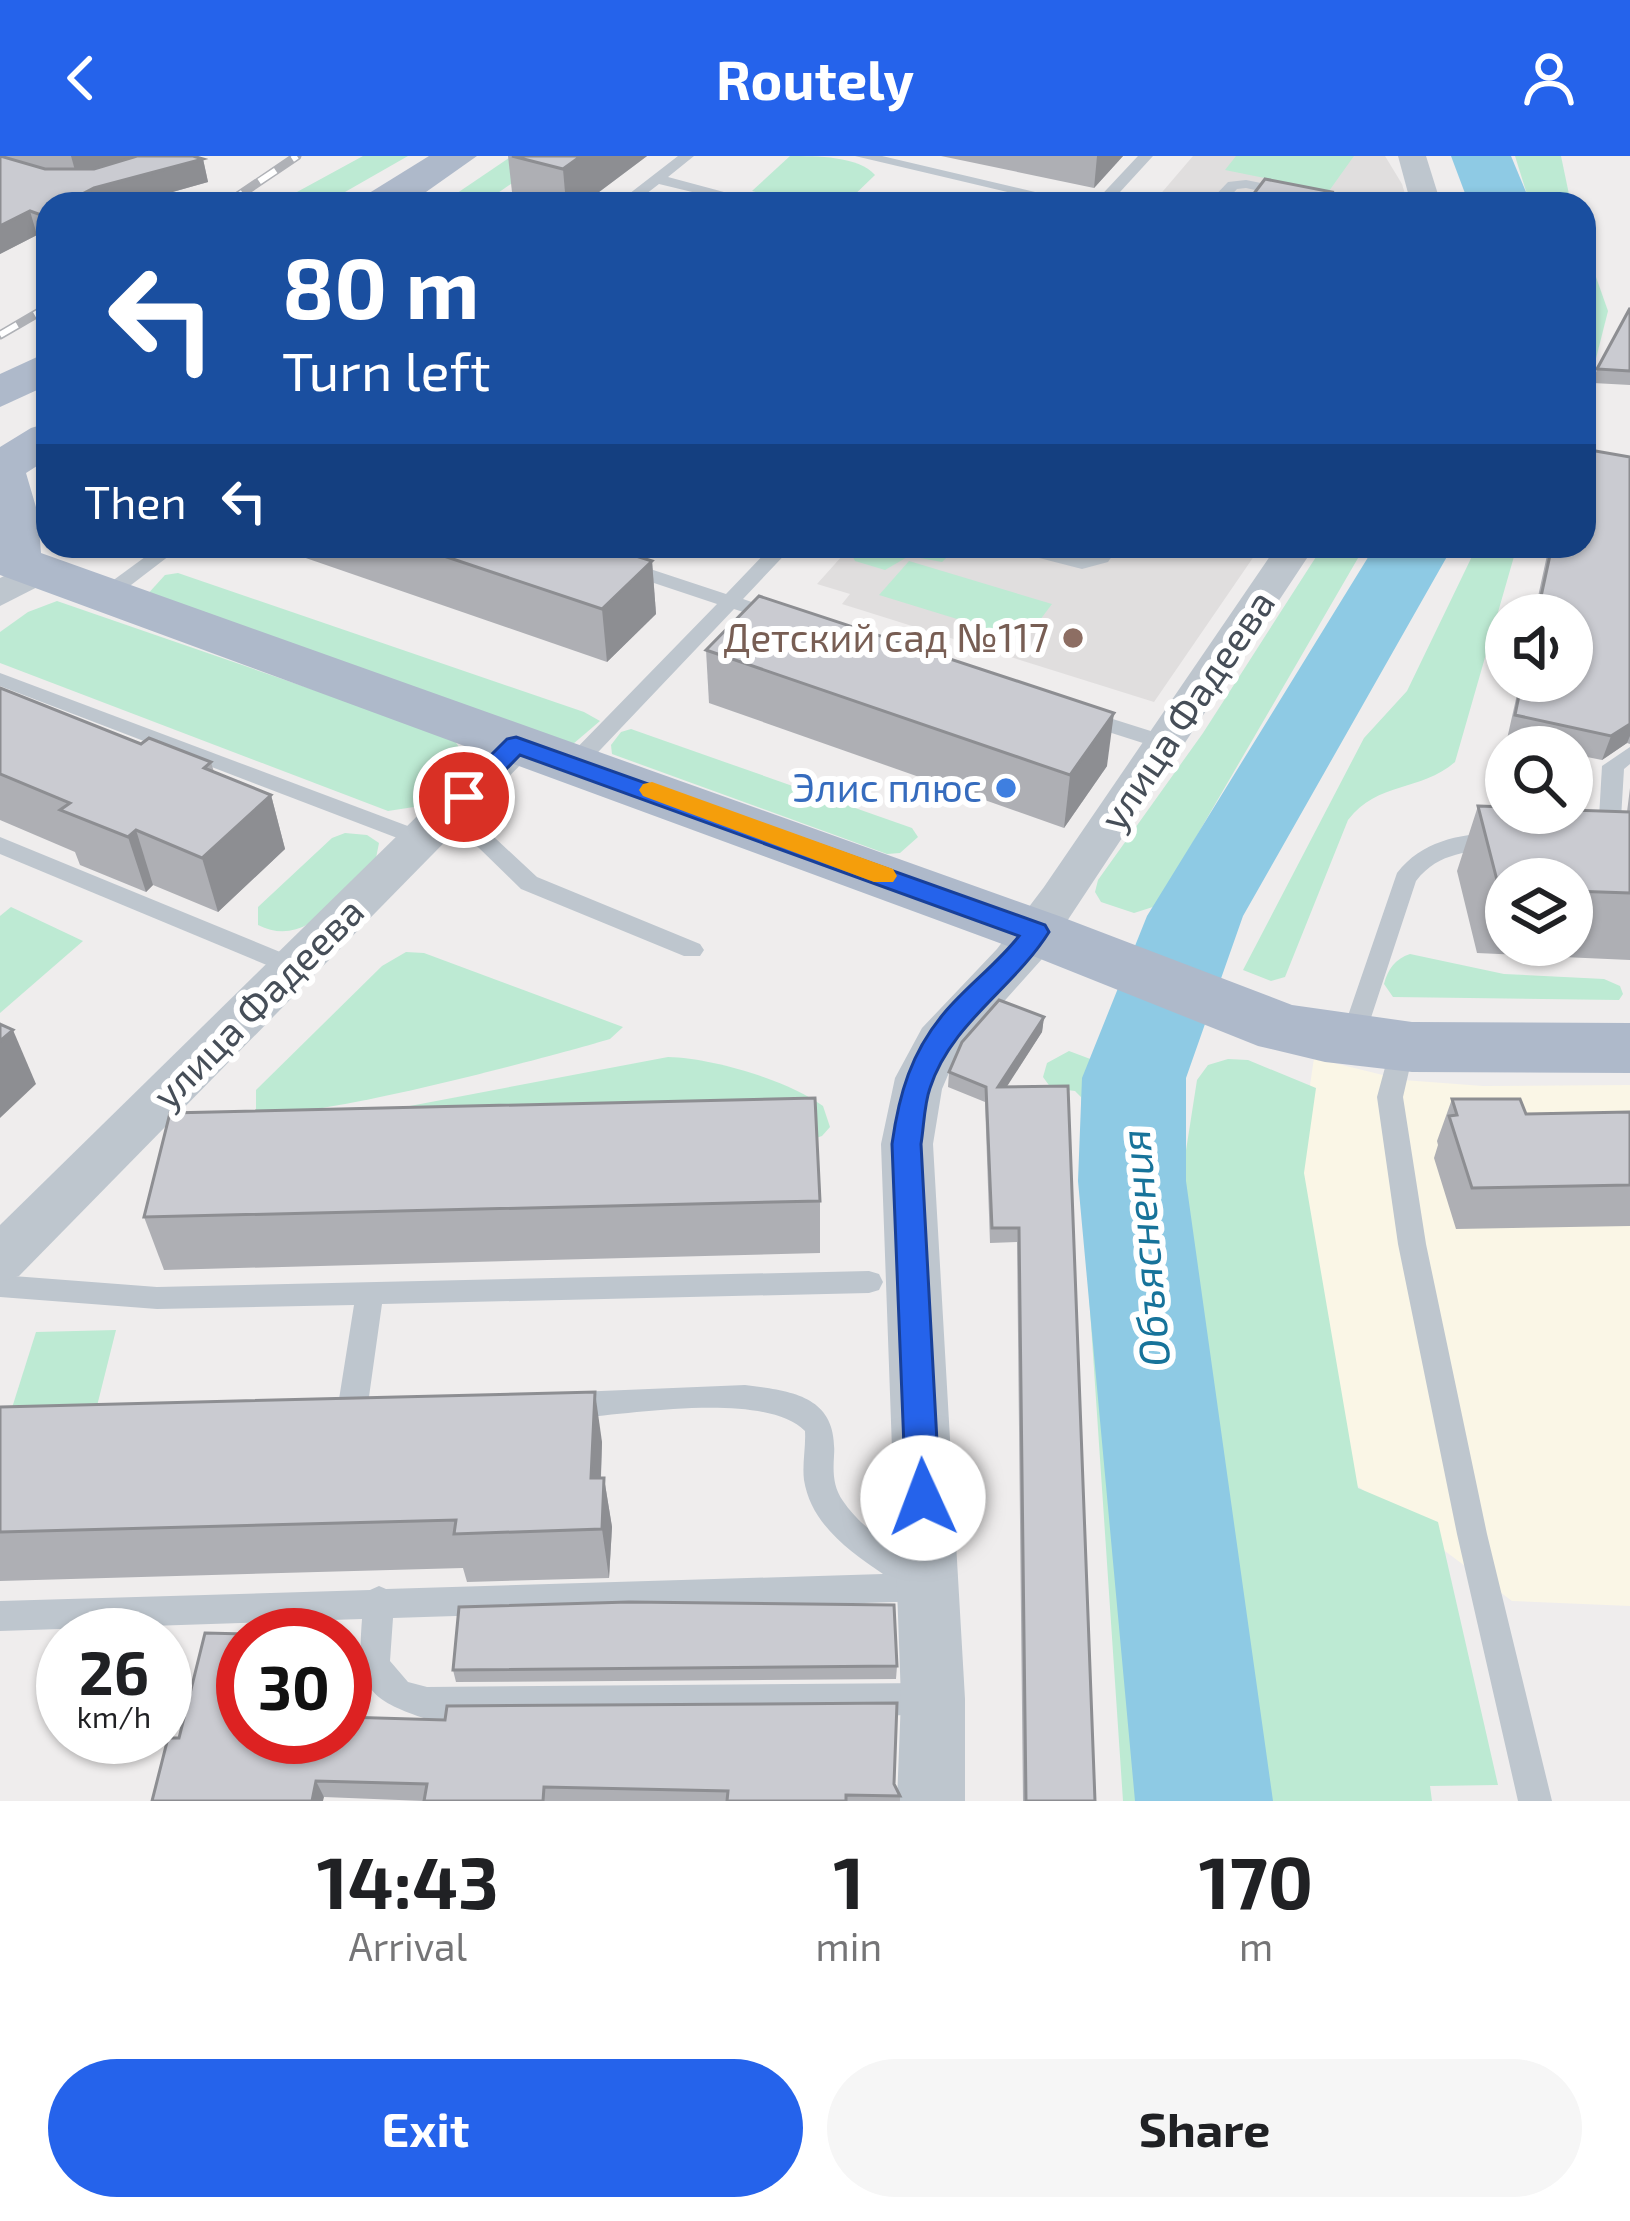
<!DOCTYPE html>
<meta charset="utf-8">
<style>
:root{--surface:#fff;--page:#f6f6f6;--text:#202124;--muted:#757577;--accent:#2563eb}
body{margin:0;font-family:"Exo 2",sans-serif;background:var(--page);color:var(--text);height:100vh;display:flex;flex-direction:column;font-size:45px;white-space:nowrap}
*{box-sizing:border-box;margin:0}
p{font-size:39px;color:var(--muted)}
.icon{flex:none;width:66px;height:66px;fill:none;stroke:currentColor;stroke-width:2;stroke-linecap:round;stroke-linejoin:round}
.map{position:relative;height:1645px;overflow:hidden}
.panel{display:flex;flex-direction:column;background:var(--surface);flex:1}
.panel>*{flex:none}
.hud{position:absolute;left:36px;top:36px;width:1560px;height:366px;border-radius:36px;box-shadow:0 3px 9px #0004;background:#1a4fa0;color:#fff;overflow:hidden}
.tools{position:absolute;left:1485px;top:438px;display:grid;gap:24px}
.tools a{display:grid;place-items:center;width:108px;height:108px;border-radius:50%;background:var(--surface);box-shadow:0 3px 9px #0004;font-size:60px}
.speed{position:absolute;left:36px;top:1452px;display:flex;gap:24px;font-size:60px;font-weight:700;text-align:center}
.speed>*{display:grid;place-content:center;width:156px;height:156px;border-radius:50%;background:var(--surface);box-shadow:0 3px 9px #0004;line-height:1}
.speed small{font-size:30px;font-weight:400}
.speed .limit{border:18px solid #d22;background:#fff;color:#111}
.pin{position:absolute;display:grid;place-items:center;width:102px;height:102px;color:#fff;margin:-51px;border:6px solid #fff;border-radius:50%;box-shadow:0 3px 12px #0007}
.me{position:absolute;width:132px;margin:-66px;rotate:358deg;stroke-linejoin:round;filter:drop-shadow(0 0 9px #0008)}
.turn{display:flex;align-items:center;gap:42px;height:252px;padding:0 48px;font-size:54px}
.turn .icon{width:156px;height:156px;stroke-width:2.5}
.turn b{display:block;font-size:84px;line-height:102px}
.then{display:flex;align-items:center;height:114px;padding:0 48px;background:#0003;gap:24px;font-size:45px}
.eta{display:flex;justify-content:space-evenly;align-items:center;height:204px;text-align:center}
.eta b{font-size:72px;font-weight:700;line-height:84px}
.action{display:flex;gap:24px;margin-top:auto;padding:24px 48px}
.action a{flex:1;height:138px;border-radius:72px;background:var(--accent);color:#fff;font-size:48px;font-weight:700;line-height:138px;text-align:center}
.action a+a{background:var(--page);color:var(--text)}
header{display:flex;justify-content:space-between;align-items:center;height:156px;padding:0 48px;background:var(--accent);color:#fff;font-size:54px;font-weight:700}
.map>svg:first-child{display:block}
.commercial{fill:#faf6e6}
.education{fill:#e0dede}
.green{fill:#bdead3}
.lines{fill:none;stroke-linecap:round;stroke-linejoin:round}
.river{fill:#8ecae4;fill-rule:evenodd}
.service{fill:#bec6ce;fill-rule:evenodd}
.minor{fill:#bec6ce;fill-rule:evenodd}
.primary{fill:#aeb9ca;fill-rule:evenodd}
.rail-casing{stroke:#afb1b6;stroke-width:9}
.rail{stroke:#fff;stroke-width:6;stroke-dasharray:20;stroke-linecap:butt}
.wall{fill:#aeafb4;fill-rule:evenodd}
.shaded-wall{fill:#8d8e92}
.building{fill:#cacbd1;stroke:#8d8e92;stroke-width:3}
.route{fill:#2563eb;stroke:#184099;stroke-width:3}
.slow{fill:#f59e0b}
.education-dot{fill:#8d6e63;stroke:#fff;stroke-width:4.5}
.shop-dot{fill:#3f7fe0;stroke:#fff;stroke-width:4.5}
.labels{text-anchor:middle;stroke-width:12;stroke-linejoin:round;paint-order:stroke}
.education-label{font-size:39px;fill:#785e54;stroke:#fff;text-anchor:end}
.street-label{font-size:39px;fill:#464e58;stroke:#fff}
.shop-label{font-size:39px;fill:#366cbe;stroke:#fff;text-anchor:end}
.water-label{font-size:42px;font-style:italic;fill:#17739a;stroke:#fff}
</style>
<header><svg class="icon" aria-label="back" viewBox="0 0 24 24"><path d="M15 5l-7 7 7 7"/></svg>Routely<svg class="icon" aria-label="person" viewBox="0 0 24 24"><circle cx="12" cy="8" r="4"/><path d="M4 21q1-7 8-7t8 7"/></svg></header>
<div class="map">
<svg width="1630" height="1645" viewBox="0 0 1630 1645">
<rect width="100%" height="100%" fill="#efeded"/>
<polygon class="commercial" points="1314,902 1403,924 1483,930 1630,929 1630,1450 1512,1445 1355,1328 1297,1018"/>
<g class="education">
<polygon points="1193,0 1385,0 1402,28 1408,48 1152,48"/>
<polygon points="851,390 1261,390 1154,546 842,448 850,438 817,428"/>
</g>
<g class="green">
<polygon points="363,0 408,0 324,48 275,48"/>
<polygon points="512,0 551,0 482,48 441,48"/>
<path d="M790 0C816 0 859 0 875 19L845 48H800L752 35Z"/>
<polygon points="1236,0 1354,0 1329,35 1225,14"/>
<polygon points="1515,0 1561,0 1571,48 1530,48"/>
<polygon points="1584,87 1608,155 1584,250"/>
<polygon points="860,390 952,390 953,395 942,406 909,400 885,414 855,405 852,399"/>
<polygon points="1323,390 1365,390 1156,750 1134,757 1101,746 1095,736 1098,724 1203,577"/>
<path d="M1477 390H1517L1455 606C1420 636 1378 625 1348 664L1285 821 1271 825 1243 814 1364 582 1407 535Z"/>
<polygon points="909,405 1052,448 1025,484 879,439"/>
<polygon points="178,417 584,556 600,565 573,588 145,441 165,419"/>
<polygon points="57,445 453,582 462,596 460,607 414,651 388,655 0,507 0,476 28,456"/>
<polygon points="631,573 912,672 918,681 900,697 887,698 612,598 611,589 621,576"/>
<path d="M345 677 367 679 379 687 376 702C343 735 308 795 258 769V751L332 682Z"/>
<polygon points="11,751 83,785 0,857 0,760"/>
<path d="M406 796 424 797 623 871 610 883C560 898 288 972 256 954V934L382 810Z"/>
<path d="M1410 798 1504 818 1604 823 1620 830 1623 838 1619 844 1393 841 1384 828C1388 813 1395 803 1410 798Z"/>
<polygon points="1069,895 1093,904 1100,917 1097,1022 1153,1645 1123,1645 1081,1020 1081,941 1075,935 1051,932 1043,921 1047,907"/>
<path d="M668 901C712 902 787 924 823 950L830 971 822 980 810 984 315 968Z"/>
<polygon points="1228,903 1248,904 1316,932 1304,1017 1358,1332 1438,1366 1498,1629 1430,1630 1432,1645 1270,1645 1208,1251 1182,1020 1197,924 1208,909"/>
<polygon points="116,1174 96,1254 11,1255 36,1176"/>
</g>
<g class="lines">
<g class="river">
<polygon points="1451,0 1511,0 1531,48 1469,48"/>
<polygon points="1375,390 1453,390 1243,760 1186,922 1186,1025 1273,1645 1135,1645 1078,1025 1082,922 1147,760"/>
</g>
<g class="service">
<polygon points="678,0 694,0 668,21 769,48 742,48 659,28 633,48 616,48"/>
<polygon points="855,0 882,0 1086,48 1058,48"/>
<polygon points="1138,0 1153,0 1109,48 1093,48"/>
<polygon points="1246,24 1340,43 1348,48 1319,48 1246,32 1237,33 1223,48 1207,48 1228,26"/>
<polygon points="160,390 182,390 114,442 100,442 100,434"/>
<polygon points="772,390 793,390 743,443 781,456 781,464 774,466 734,453 583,612 567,612 564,607 567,602 717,448 618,415 618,407 632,407 726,438"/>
<polygon points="1005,390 1038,390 1082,401 1094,398 1099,390 1119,390 1108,406 1082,413 1008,394"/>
<polygon points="0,517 429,678 432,683 429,688 413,688 0,530"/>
<polygon points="1081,553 1176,583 1179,588 1168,595 1074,565 1071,560"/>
<polygon points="1630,591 1630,608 1624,613 1620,679 1609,686 1598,679 1602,610"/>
<polygon points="447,651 495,682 537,721 700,788 704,794 700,800 684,800 521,733 479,692 439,663 436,658"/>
<path d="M1496 676 1504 679 1507 684 1504 689C1469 698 1440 694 1416 725L1363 886 1360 892H1342L1339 886 1397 717C1422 685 1457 679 1496 676Z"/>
<polygon points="0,681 302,805 306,811 302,817 286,817 0,698"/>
<polygon points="1402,884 1411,886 1414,893 1403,941 1426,1088 1487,1378 1552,1645 1518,1645 1457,1378 1398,1088 1377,941 1390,893 1393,886"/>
<polygon points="869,1115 879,1118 883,1126 879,1134 869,1137 382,1148 366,1262 361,1271 351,1275 341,1271 336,1262 354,1149 157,1153 0,1141 0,1119 157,1131"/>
<path d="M745 1229C793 1235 838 1240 834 1300 833 1316 833 1331 843 1345 865 1378 907 1399 938 1421L943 1431 938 1441 927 1445 393 1462 390 1505 408 1526 427 1531 930 1527 941 1532 946 1543 941 1554 930 1559 427 1563C363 1542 357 1528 362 1463L0 1475V1445L370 1434 379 1430 386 1433 883 1418C849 1395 811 1368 804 1324 802 1308 806 1291 805 1275 765 1235 632 1258 577 1262L567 1258 563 1249 567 1240 577 1236Z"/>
</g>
<g class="minor">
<polygon points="1398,0 1426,0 1441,48 1411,48"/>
<polygon points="1277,390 1315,390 1042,803 957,898 942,933 933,988 965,1543 965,1645 897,1645 901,1543 881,988 895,922 922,872 997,793 1044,731"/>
<polygon points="43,401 57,405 62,413 57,421 0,450 0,422"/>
<polygon points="516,574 531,578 537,588 531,598 19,1120 0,1126 0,1069 501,578"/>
</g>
<g class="primary">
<polygon points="429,0 477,0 409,48 360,48 366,39"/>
<polygon points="48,196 48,229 0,251 0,218"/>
<polygon points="48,267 48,303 26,317 38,358 41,397 1059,760 1292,849 1412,866 1630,867 1630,917 1412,916 1325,906 1258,890 1013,792 0,419 0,291 31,272"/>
</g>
<defs>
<g id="rail">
<polyline points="226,48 297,0"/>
<polyline points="0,179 48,151"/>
</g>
</defs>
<use href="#rail" class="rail-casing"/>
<use href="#rail" class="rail"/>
</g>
<g class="wall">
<polygon points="0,0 193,0 203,3 208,26 130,48 48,48 48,83 37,79 0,98"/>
<polygon points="508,0 647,0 583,48 523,48 513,45"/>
<polygon points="941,0 1123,0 1094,32"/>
<polygon points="1630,152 1630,229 1593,227 1597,213"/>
<polygon points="1630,301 1630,588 1627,587 1602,604 1572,598 1572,591 1542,591 1507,583 1520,525 1572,525 1572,459 1534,459 1549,390 1584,390"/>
<polygon points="271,390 604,390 652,405 656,458 607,506"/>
<polygon points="706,494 1107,610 1064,672 709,547"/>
<polygon points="0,532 141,588 211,606 214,616 271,639 285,693 218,756 153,729 146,736 80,709 75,696 0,664"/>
<path d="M1630 632V804L1477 797 1457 715 1478 650 1627 656ZM1506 723H1572V789H1506Z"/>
<polygon points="1044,861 1042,876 1006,931 1095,1645 1023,1645 1017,1086 990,1087 985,946 948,931 949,916"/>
<polygon points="1452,943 1526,958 1630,956 1630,1070 1456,1073 1434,1002 1438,989 1437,985"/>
<polygon points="820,1045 820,1097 164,1114 144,1061"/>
<polygon points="0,1251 602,1286 601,1322 604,1322 612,1371 609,1422 467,1426 463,1412 0,1425"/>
<polygon points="897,1510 896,1523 456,1526 453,1514"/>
<polygon points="243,1581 894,1628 900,1640 900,1645 424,1645 324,1641"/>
</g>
<g class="shaded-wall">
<polygon points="71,0 146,0 76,18"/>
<polygon points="581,0 647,0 583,48 566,48 563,13"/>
<polygon points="1097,0 1123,0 1094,32"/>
<polygon points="203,3 208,26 130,48 63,48 94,32"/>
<polygon points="30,55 37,79 0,98 0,70"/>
<polygon points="48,56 48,83 41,59"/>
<polygon points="652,405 656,458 607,506 602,453"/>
<polygon points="1114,557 1107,610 1064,672 1070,619"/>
<polygon points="1630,568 1630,580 1627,587 1602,604 1611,580"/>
<polygon points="271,639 285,693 218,756 202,702"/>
<polygon points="136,674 153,729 146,736 128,681"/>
<polygon points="1044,861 1042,876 997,946 998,931"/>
<polygon points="13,874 36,928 0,962 0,885"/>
<polygon points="595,1236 602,1286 599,1371 591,1322"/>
<polygon points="604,1322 612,1371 609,1422 602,1373"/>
<polygon points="345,1480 351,1498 345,1531"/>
<polygon points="316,1625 324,1641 323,1645 312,1645"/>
</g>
<g class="building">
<polygon points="0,0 45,13 94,13 137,0 193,0 203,3 94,32 63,48 48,48 48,56 41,59 30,55 0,70"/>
<polygon points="512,0 581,0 563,13"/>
<polygon points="1265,23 1332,36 1324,48 1246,48"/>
<polygon points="1630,152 1630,215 1597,213"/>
<polygon points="1584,293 1630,301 1630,568 1611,580 1515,559 1522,525 1572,525 1572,459 1537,459 1552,390 1584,390"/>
<polygon points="414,390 604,390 652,405 602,453"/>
<polygon points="759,440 1114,557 1070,619 706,494"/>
<polygon points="0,532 141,588 149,582 211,606 204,612 271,639 202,702 136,674 128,681 60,654 70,647 0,618"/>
<polygon points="1478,650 1506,651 1506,657 1572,657 1572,654 1630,656 1630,737 1572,735 1572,723 1506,723 1506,732 1499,732"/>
<polygon points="999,844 1044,861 998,931 1068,930 1095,1645 1026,1645 1019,1072 992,1072 986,931 949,916 962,886"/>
<polygon points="0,868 13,874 0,885"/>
<polygon points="815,942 820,1045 144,1061 170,957"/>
<polygon points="1452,943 1520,943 1526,958 1630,956 1630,1029 1472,1032 1449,960 1457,959"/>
<polygon points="595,1236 591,1322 604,1322 602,1373 454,1378 456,1364 0,1376 0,1251"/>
<polygon points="629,1446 894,1449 897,1510 453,1514 459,1451"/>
<polygon points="205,1477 293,1479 243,1479 243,1581 345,1581 345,1561 445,1564 447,1550 897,1547 894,1628 900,1640 846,1639 846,1645 727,1645 728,1635 544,1631 543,1645 424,1645 427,1628 316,1625 312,1645 152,1645 168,1582 179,1582"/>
</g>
<path class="route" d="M516 581 1045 769 1049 776C1014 832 951 867 930 932 924 949 924 970 921 988L940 1342 935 1353 923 1358 911 1353 906 1342 892 988C899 938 911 896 945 856 968 829 997 808 1019 780L520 599 473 647H455L452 641 455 635 507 583Z"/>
<polygon class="slow" points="652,626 893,713 897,720 893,726 874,726 643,640 639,634 643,628"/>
<circle class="education-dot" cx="1073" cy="482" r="12"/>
<circle class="shop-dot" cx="1006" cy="632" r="12"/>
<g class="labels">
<g class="education-label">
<text x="1049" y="496">Детский сад №117</text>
</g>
<g class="street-label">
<text transform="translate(1187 554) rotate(-56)" y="14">улица Фадеева</text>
<text transform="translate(258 847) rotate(-45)" y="14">улица Фадеева</text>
</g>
<g class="shop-label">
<text x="982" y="646">Элис плюс</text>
</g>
<g class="water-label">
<text transform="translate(1145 1092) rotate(-95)" y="15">Объяснения</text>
</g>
</g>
</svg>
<div class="tools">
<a><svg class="icon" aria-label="sound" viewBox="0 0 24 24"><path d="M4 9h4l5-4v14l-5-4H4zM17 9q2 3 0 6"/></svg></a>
<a><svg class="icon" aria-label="search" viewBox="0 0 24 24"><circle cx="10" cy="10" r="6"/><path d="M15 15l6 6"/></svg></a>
<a><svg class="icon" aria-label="layers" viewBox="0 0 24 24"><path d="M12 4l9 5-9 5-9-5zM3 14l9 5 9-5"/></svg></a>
</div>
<div class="speed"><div>26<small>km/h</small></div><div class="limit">30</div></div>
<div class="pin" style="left:464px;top:641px;background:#d93025"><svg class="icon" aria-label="arrive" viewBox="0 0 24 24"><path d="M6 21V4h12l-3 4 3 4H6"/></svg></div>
<svg class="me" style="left:923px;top:1342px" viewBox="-20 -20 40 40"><circle r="19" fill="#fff"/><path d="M0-13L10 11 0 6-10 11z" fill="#2563eb"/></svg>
<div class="hud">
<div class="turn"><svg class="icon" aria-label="left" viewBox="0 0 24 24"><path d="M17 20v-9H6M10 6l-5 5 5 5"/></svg><div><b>80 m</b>Turn left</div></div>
<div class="then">Then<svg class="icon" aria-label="left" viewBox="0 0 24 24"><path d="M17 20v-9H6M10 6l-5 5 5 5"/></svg></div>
</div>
</div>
<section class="panel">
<div class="eta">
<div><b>14:43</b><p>Arrival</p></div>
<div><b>1</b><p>min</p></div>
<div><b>170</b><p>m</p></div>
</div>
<div class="action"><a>Exit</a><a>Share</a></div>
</section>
